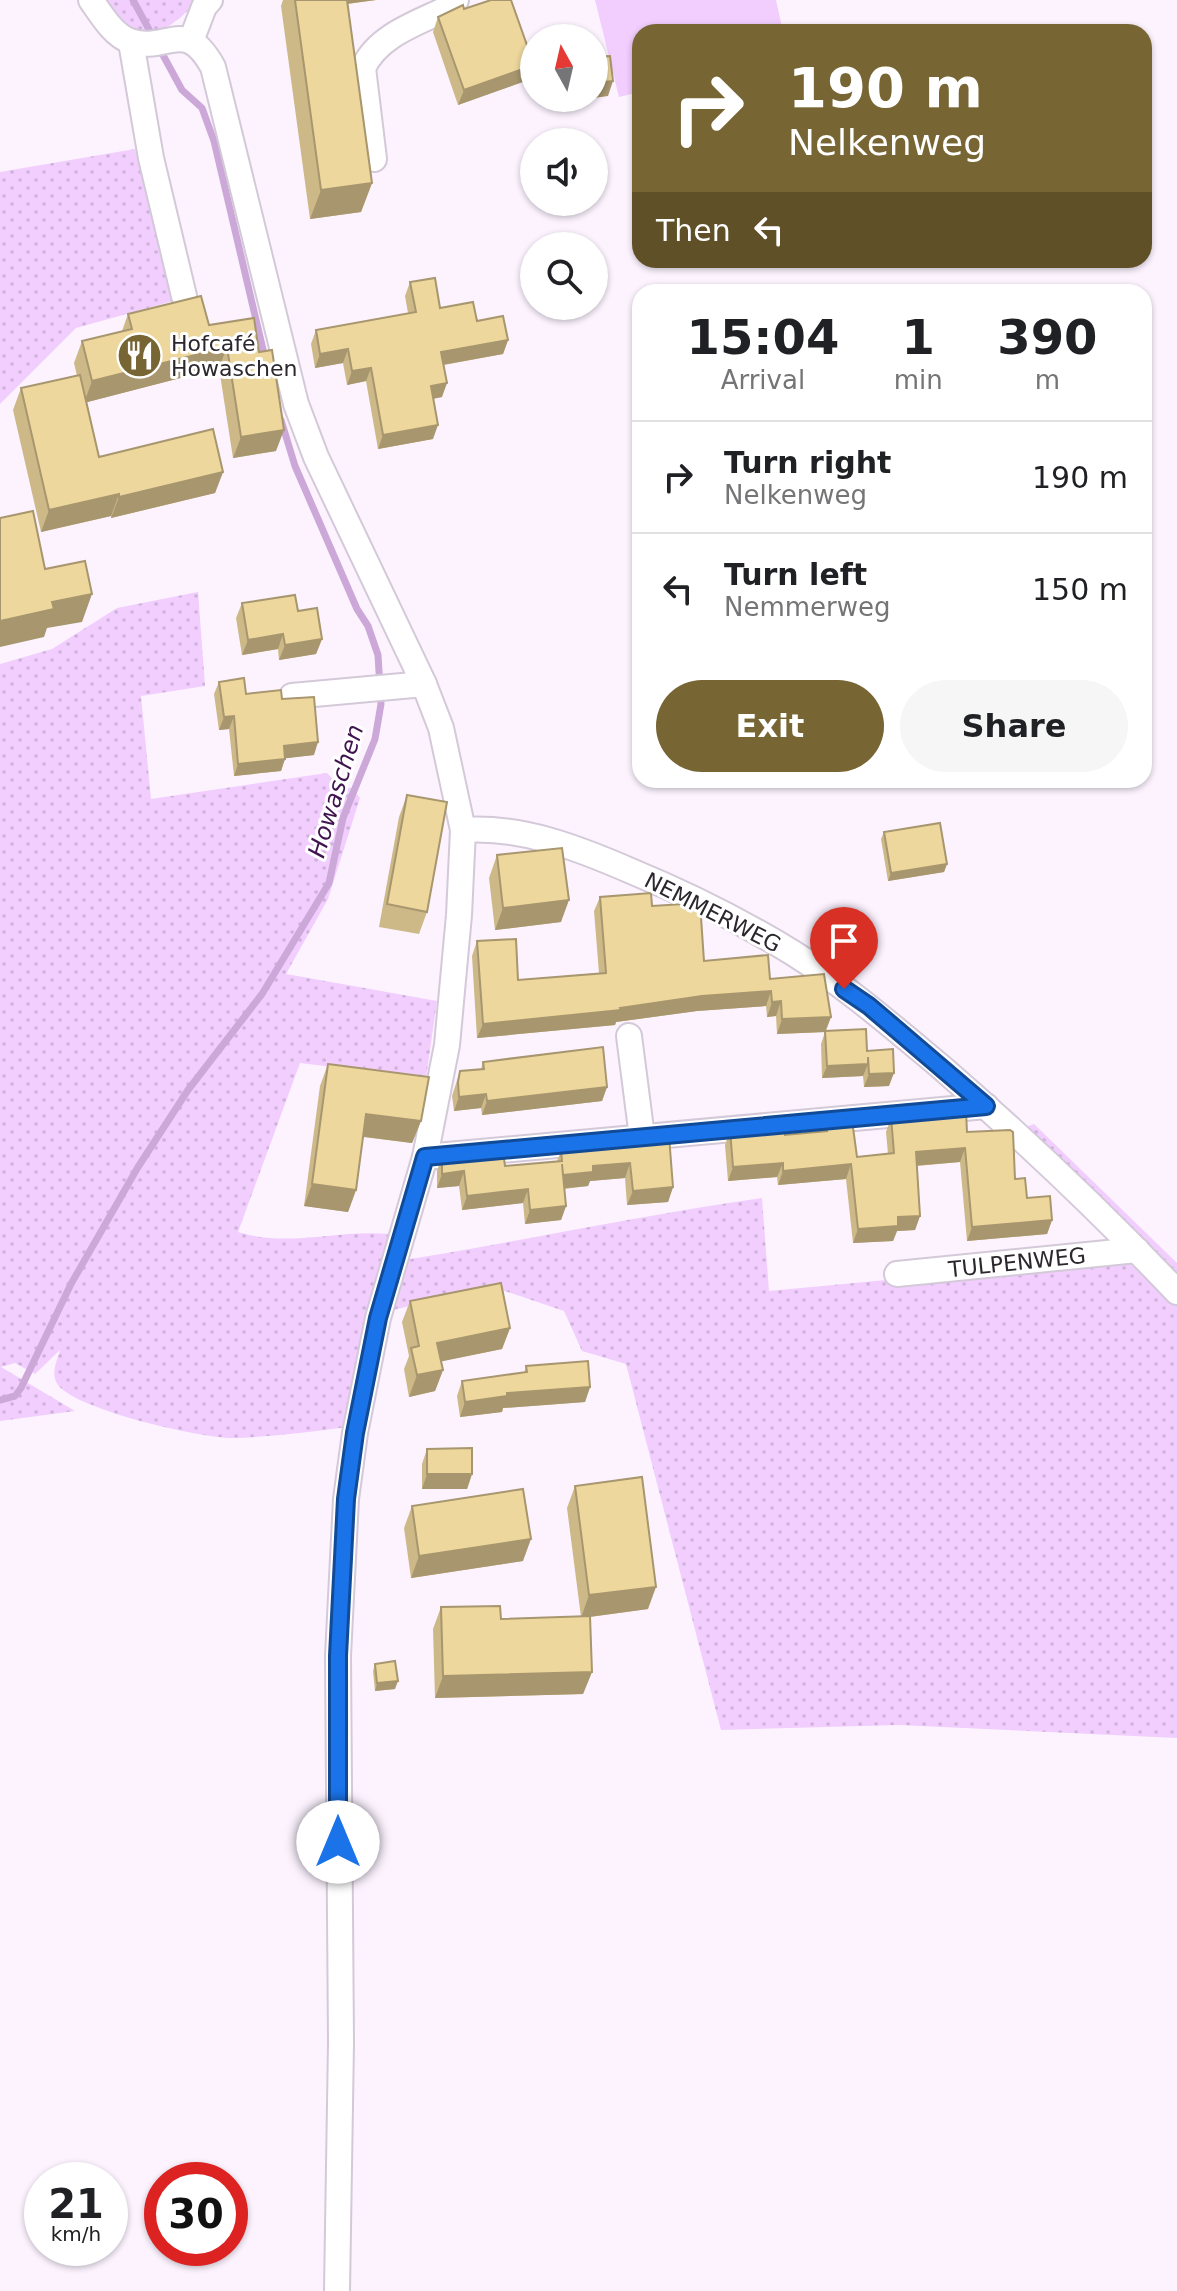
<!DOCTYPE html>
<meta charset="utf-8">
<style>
:root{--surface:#fff;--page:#f6f6f6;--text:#202124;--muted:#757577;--line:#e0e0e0;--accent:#776533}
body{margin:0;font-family:"DejaVu Sans",sans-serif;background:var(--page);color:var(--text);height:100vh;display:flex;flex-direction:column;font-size:30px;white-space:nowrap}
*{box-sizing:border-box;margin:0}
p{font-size:26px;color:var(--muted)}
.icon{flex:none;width:44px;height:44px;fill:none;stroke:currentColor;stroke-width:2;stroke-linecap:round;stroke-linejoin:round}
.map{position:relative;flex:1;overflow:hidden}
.side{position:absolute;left:632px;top:284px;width:520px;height:504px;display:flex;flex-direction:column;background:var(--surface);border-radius:24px;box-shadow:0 2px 6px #0004}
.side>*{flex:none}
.banner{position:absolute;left:632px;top:24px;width:520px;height:244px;border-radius:24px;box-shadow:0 2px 6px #0004;background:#776533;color:#fff;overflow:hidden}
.needle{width:52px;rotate:352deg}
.tools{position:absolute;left:520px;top:24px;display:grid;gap:16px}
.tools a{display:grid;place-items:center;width:88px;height:88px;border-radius:50%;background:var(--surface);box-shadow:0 2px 6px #0004;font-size:40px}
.speed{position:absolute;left:24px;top:2162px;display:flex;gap:16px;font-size:40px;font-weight:700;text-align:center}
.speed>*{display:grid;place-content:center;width:104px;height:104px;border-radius:50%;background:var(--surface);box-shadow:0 2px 6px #0004;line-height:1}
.speed small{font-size:20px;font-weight:400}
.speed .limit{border:12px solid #d22;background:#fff;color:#111}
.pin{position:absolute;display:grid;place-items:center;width:68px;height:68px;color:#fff;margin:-82px -34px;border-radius:50% 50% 50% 0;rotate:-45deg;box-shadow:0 0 8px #0007}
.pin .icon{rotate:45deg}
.me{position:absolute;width:88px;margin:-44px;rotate:0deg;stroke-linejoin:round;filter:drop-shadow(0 0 6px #0008)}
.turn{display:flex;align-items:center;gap:28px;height:168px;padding:0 24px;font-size:36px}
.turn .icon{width:104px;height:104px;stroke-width:2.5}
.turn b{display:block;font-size:56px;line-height:68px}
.then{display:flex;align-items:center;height:76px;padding:0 24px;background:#0003;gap:16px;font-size:30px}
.eta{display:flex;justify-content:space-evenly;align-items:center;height:136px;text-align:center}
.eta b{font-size:48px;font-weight:600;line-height:56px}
.action{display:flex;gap:16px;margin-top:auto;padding:16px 24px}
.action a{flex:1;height:92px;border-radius:48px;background:var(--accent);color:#fff;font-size:32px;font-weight:600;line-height:92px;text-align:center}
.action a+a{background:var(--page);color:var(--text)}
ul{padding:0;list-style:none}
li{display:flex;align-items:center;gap:24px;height:112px;padding:0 24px;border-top:2px solid var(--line)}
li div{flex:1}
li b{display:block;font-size:30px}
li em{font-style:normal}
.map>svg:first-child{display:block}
.grass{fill:url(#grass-dots)}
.park{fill:#f1cefe}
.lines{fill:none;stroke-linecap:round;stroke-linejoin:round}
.stream{stroke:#cca8d9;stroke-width:7}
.minor-casing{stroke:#d4c9d8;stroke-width:28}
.minor{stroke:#fff;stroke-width:24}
.wall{fill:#cdb987}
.shaded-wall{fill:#a7966e}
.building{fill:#eed79d;stroke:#a7966e;stroke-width:2}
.route-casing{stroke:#114b97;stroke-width:20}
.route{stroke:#1a73e8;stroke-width:14}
.labels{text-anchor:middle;stroke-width:6;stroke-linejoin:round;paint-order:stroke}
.poi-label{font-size:22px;fill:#2b272d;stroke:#fff;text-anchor:start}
.street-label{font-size:22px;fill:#2b272d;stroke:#fff}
.water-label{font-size:24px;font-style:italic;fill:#40134e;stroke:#fff}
</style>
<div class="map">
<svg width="1177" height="2291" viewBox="0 0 1177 2291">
<defs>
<pattern id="grass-dots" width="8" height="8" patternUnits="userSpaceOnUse" patternTransform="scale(2)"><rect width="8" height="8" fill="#f1cefe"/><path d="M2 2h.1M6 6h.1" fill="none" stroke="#cfb1da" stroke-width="1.8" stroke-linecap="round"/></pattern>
</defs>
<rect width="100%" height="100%" fill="#fcf3ff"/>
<g class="grass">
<path d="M102 0H198C185 15 157 42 134 32 121 26 111 10 102 0Z"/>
<polygon points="135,149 173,301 76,328 0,404 0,172"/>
<path d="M198 592 205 686 141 696 151 799 327 773 340 787 352 788 360 798 328 899 286 974 437 1001 426 1078 300 1063 238 1232C289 1248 337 1229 390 1234L348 1427C310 1432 271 1437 232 1438 200 1438 77 1410 58 1385 50 1374 57 1361 60 1350L35 1374 15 1363 1 1367 75 1411 0 1421V664L52 649 117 608Z"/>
<polygon points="1034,1124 1177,1263 1177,1276 1026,1127"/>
<path d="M762 1198 769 1291 1132 1257 1177 1304V1738L899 1725 721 1730 626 1364 582 1351 564 1311 499 1289H480L389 1311 404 1260C523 1241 642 1215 762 1198Z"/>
</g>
<polygon class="park" points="595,0 776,0 783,32 640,32 640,92 619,97"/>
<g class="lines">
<g class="stream">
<polyline points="133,0 182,90 202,108 214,141 265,358"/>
<polyline points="0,1400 15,1396 21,1388 71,1284 138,1167 188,1090 262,994 329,883 343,818 375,739 381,704 378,655 368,626 357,609 295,466 281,420"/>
</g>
<defs>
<g id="minor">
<path d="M91 0C101 14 113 35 130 41 167 54 184 15 213 67L296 404 316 457 424 684 441 728 463 830 459 915 447 1045 425 1157 378 1318 355 1433 346 1499 338 1656 341 2043 337 2291"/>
<polyline points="191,41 204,7 210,0"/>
<polyline points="131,42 151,158 184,296"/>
<path d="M374 159 363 68C378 35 418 23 448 8L456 0"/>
<polyline points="292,696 424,684"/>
<path d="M463 830C522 826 578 848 631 871 687 894 741 921 793 953 846 986 893 1027 941 1067 1023 1138 1102 1213 1177 1292"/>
<polyline points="629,1036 642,1137"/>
<polyline points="425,1157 986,1106"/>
<polyline points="897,1274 1137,1250"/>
</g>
</defs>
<use href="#minor" class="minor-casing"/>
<use href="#minor" class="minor"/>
</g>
<g class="wall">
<polygon points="283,0 376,0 347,4 372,183 361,212 310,219 281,6"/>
<polygon points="464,9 528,80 458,105 433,32 438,17"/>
<polygon points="410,282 440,308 477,321 508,340 503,354 444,365 442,397 433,399 433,439 378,449 366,381 347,385 343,363 315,368 311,344 316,330 408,313 405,296"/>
<polygon points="128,314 209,325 254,318 276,451 233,458 219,368 87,402 99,457 223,472 215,493 111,518 111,516 41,532 13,410 21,388 77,376 74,363 82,341 122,331"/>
<polygon points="242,603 298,611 322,639 316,654 279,660 278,649 242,655 236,618"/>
<polygon points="219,682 246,694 314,755 285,758 281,771 234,776 229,729 219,730 214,694"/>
<polygon points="407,795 427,912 419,934 379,927 399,817"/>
<polygon points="884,832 947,864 944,872 888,881 881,839"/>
<polygon points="497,855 561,922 495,930 489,878"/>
<polygon points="600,897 652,906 704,961 770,979 831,1017 826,1031 867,1051 889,1086 864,1087 863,1076 822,1078 821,1044 825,1032 777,1034 776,1016 767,1017 766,1006 697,1011 616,1022 615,1025 477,1038 472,956 477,941 518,980 599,973 594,911"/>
<polygon points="483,1062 607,1087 602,1101 482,1115 481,1108 454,1111 452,1096 460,1071 481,1069"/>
<polygon points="328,1064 421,1121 412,1143 363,1137 356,1190 348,1212 304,1206 320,1086"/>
<polygon points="891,1117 967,1132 1015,1179 1027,1198 1052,1220 1047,1234 967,1241 960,1162 917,1166 920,1216 915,1230 897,1231 893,1241 853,1243 846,1179 778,1185 777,1177 728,1181 725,1145 730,1130 785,1135 824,1131 826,1124 857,1157 888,1154 886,1132"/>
<polygon points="608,1141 673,1187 668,1202 627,1205 625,1178 590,1181 588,1186 564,1189 566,1206 561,1220 525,1224 523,1203 462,1210 459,1186 437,1188 437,1171 442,1156 505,1166 557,1161 561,1151 606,1146"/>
<polygon points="410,1301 510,1328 502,1349 441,1361 443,1370 435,1391 409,1397 404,1369 409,1356 402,1322"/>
<polygon points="526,1366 590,1387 585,1402 503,1408 502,1412 460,1417 457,1396 462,1381 524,1373"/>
<polygon points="427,1449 472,1474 467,1489 422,1489 422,1464"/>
<polygon points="575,1486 648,1609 590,1617 592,1672 583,1694 435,1698 433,1629 441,1607 501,1619 581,1617 567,1508"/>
<polygon points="412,1506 523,1561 411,1578 404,1528"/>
<polygon points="375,1664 395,1689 375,1691 373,1671"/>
</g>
<g class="shaded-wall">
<polygon points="340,0 376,0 338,5"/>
<polygon points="534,65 528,80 458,105 464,90"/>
<polygon points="613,81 608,96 594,98 594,83"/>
<polygon points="372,183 361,212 310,219 321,190"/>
<polygon points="508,340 503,354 436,366 441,352"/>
<polygon points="227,347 219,368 84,403 92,381"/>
<polygon points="348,349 343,363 315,368 320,354"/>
<polygon points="371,368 366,381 347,385 352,371"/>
<polygon points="447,383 442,397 426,400 431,386"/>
<polygon points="438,425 433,439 378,449 383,435"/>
<polygon points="284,430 276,451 233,458 241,437"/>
<polygon points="223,472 215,493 111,518 119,497"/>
<polygon points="119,494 111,516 41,532 49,510"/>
<polygon points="92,594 82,622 47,628 44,637 0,647 0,621 52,602"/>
<polygon points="283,634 278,649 242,655 248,640"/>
<polygon points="322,639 316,654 279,660 285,645"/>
<polygon points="234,716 229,729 219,730 224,717"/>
<polygon points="318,742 314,755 280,759 284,746"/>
<polygon points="285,759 281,771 234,776 238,764"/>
<polygon points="947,864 944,872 888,881 891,873"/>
<polygon points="569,900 561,922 495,930 503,908"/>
<polygon points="771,991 766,1006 697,1011 616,1022 615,1025 477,1038 483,1024 620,1008 702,996"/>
<polygon points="781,1001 776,1016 767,1017 772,1002"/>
<polygon points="831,1017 825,1032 777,1034 782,1019"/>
<polygon points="868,1064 863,1076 822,1078 827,1066"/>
<polygon points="894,1073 889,1086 864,1087 869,1074"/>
<polygon points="607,1087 602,1101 482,1115 487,1101"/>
<polygon points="486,1094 481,1108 454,1111 459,1097"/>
<polygon points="366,1114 421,1121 412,1143 358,1136"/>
<polygon points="965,1148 960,1162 911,1166 916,1152"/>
<polygon points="630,1163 625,1178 590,1181 588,1186 558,1189 563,1175 593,1166"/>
<polygon points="783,1163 777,1177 728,1181 733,1167"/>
<polygon points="851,1164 846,1179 778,1185 783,1171"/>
<polygon points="464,1171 459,1186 437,1188 442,1174"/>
<polygon points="312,1184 356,1190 348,1212 304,1206"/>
<polygon points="673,1187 668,1202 627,1205 633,1191"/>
<polygon points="528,1189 523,1203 462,1210 467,1196"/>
<polygon points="566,1206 561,1220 525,1224 530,1210"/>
<polygon points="920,1216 915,1230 897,1231 893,1241 853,1243 858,1229 898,1217"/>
<polygon points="1052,1220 1047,1234 967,1241 972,1227"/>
<polygon points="510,1328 502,1349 429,1364 437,1343"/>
<polygon points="443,1370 435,1391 409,1397 417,1375"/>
<polygon points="590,1387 585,1402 503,1408 502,1412 460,1417 465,1402 507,1393"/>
<polygon points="427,1474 472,1474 467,1489 422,1489"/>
<polygon points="531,1539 523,1561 411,1578 419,1556"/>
<polygon points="656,1587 648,1609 581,1618 589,1595"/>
<polygon points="592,1672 583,1694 435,1698 443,1676"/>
<polygon points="398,1681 395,1689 375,1691 377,1683"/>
</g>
<g class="building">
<polygon points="295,0 347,0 372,183 321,190"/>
<polygon points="491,0 511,0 534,65 464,90 438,17 463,5 464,9"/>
<polygon points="610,56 613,81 594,83 594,57"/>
<polygon points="435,278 440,308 473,302 477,321 503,316 508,340 441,352 447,383 431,386 438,425 383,435 371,368 352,371 348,349 320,354 316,330 416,312 410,282"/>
<polygon points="201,296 209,325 254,318 259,352 272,350 284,430 241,437 227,347 92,381 82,341 132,329 128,314"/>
<polygon points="80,375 99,457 213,429 223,472 119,497 119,494 49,510 21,388"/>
<polygon points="33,511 45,569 85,561 92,594 52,602 54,609 0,621 0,518"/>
<polygon points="295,595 298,611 317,608 322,639 285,645 283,634 248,640 242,603"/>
<polygon points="244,678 246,694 281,690 282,699 314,697 318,742 284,746 285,759 238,764 234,716 224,717 219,682"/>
<polygon points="407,795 447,802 427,912 387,904"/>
<polygon points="940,823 947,864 891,873 884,832"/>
<polygon points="562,848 569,900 503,908 497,855"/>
<polygon points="651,893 652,906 700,903 704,961 768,955 770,979 824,974 831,1017 782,1019 781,1001 772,1002 771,991 702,996 620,1008 621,1010 483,1024 477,941 516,939 518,980 606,973 600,897"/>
<polygon points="866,1029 867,1051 893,1049 894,1073 869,1074 868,1057 868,1064 827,1066 825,1031"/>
<polygon points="603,1047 607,1087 487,1101 486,1094 459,1097 458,1082 460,1071 484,1069 483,1062"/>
<polygon points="328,1064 429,1077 421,1121 366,1114 356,1190 312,1184"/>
<polygon points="966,1111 967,1132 1010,1130 1013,1132 1015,1179 1025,1178 1027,1198 1050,1196 1052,1220 972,1227 965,1148 916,1152 920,1216 898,1217 898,1226 858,1229 851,1164 783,1171 783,1163 733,1167 730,1130 785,1126 785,1135 827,1131 826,1124 852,1120 857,1157 894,1153 891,1117"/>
<polygon points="669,1136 673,1187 633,1191 630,1163 593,1166 593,1172 563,1175 562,1164 566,1206 530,1210 528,1189 467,1196 464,1171 442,1174 442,1156 503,1151 505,1166 562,1161 561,1151 608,1146 608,1141"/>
<polygon points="501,1283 510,1328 437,1343 443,1370 417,1375 411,1348 419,1346 410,1301"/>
<polygon points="588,1361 590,1387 507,1393 507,1396 465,1402 462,1381 527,1372 526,1366"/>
<polygon points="472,1448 472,1474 427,1474 427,1449"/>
<polygon points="642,1477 656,1587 589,1595 575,1486"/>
<polygon points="523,1489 531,1539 419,1556 412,1506"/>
<polygon points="500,1606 501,1619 590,1616 592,1672 443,1676 441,1607"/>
<polygon points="395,1661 398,1681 377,1683 375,1664"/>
</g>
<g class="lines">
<defs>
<polyline id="route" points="338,1842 338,1656 346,1499 355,1433 378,1318 425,1157 986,1106 869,1006 844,989"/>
</defs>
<use href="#route" class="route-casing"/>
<use href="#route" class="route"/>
</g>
<defs>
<symbol id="restaurant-disc" viewBox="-11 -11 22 22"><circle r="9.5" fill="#776533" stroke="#fff"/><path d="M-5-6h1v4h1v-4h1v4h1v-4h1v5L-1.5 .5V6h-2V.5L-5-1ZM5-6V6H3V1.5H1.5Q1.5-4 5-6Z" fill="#fff"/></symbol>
</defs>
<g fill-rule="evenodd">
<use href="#restaurant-disc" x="114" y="330" width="51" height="51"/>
</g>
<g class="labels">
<g class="poi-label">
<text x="171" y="351">Hofcafé<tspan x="171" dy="25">Howaschen</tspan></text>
</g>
<g class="street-label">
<text transform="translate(713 912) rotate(27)" y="8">NEMMERWEG</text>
<text transform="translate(1017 1262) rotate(-6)" y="8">TULPENWEG</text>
</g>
<g class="water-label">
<text transform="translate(336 791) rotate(-73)" y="8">Howaschen</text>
</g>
</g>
</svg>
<div class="tools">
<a><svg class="needle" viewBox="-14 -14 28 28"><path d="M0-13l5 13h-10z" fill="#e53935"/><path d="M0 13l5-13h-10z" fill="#757577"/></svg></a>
<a><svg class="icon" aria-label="sound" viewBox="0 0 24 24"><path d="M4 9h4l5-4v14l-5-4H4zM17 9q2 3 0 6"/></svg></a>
<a><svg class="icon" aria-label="search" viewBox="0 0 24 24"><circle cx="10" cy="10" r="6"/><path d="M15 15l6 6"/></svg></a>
</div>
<div class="speed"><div>21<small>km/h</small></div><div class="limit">30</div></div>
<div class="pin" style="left:844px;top:989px;background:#d93025"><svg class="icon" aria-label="arrive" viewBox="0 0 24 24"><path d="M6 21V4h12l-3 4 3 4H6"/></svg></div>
<svg class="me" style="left:338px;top:1842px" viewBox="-20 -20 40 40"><circle r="19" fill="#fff"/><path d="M0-13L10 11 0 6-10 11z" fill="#1a73e8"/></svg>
<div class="banner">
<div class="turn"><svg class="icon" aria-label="right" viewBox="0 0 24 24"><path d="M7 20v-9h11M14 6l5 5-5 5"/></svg><div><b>190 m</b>Nelkenweg</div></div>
<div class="then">Then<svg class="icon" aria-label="left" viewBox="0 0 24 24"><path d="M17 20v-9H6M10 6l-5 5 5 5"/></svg></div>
</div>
<section class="side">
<div class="eta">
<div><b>15:04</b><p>Arrival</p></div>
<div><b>1</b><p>min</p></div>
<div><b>390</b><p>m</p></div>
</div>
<ul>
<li><svg class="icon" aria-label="right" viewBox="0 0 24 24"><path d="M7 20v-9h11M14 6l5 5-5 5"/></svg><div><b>Turn right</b><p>Nelkenweg</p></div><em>190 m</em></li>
<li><svg class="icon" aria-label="left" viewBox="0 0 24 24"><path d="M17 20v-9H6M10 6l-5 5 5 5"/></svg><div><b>Turn left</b><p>Nemmerweg</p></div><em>150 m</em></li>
</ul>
<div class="action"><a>Exit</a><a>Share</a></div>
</section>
</div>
